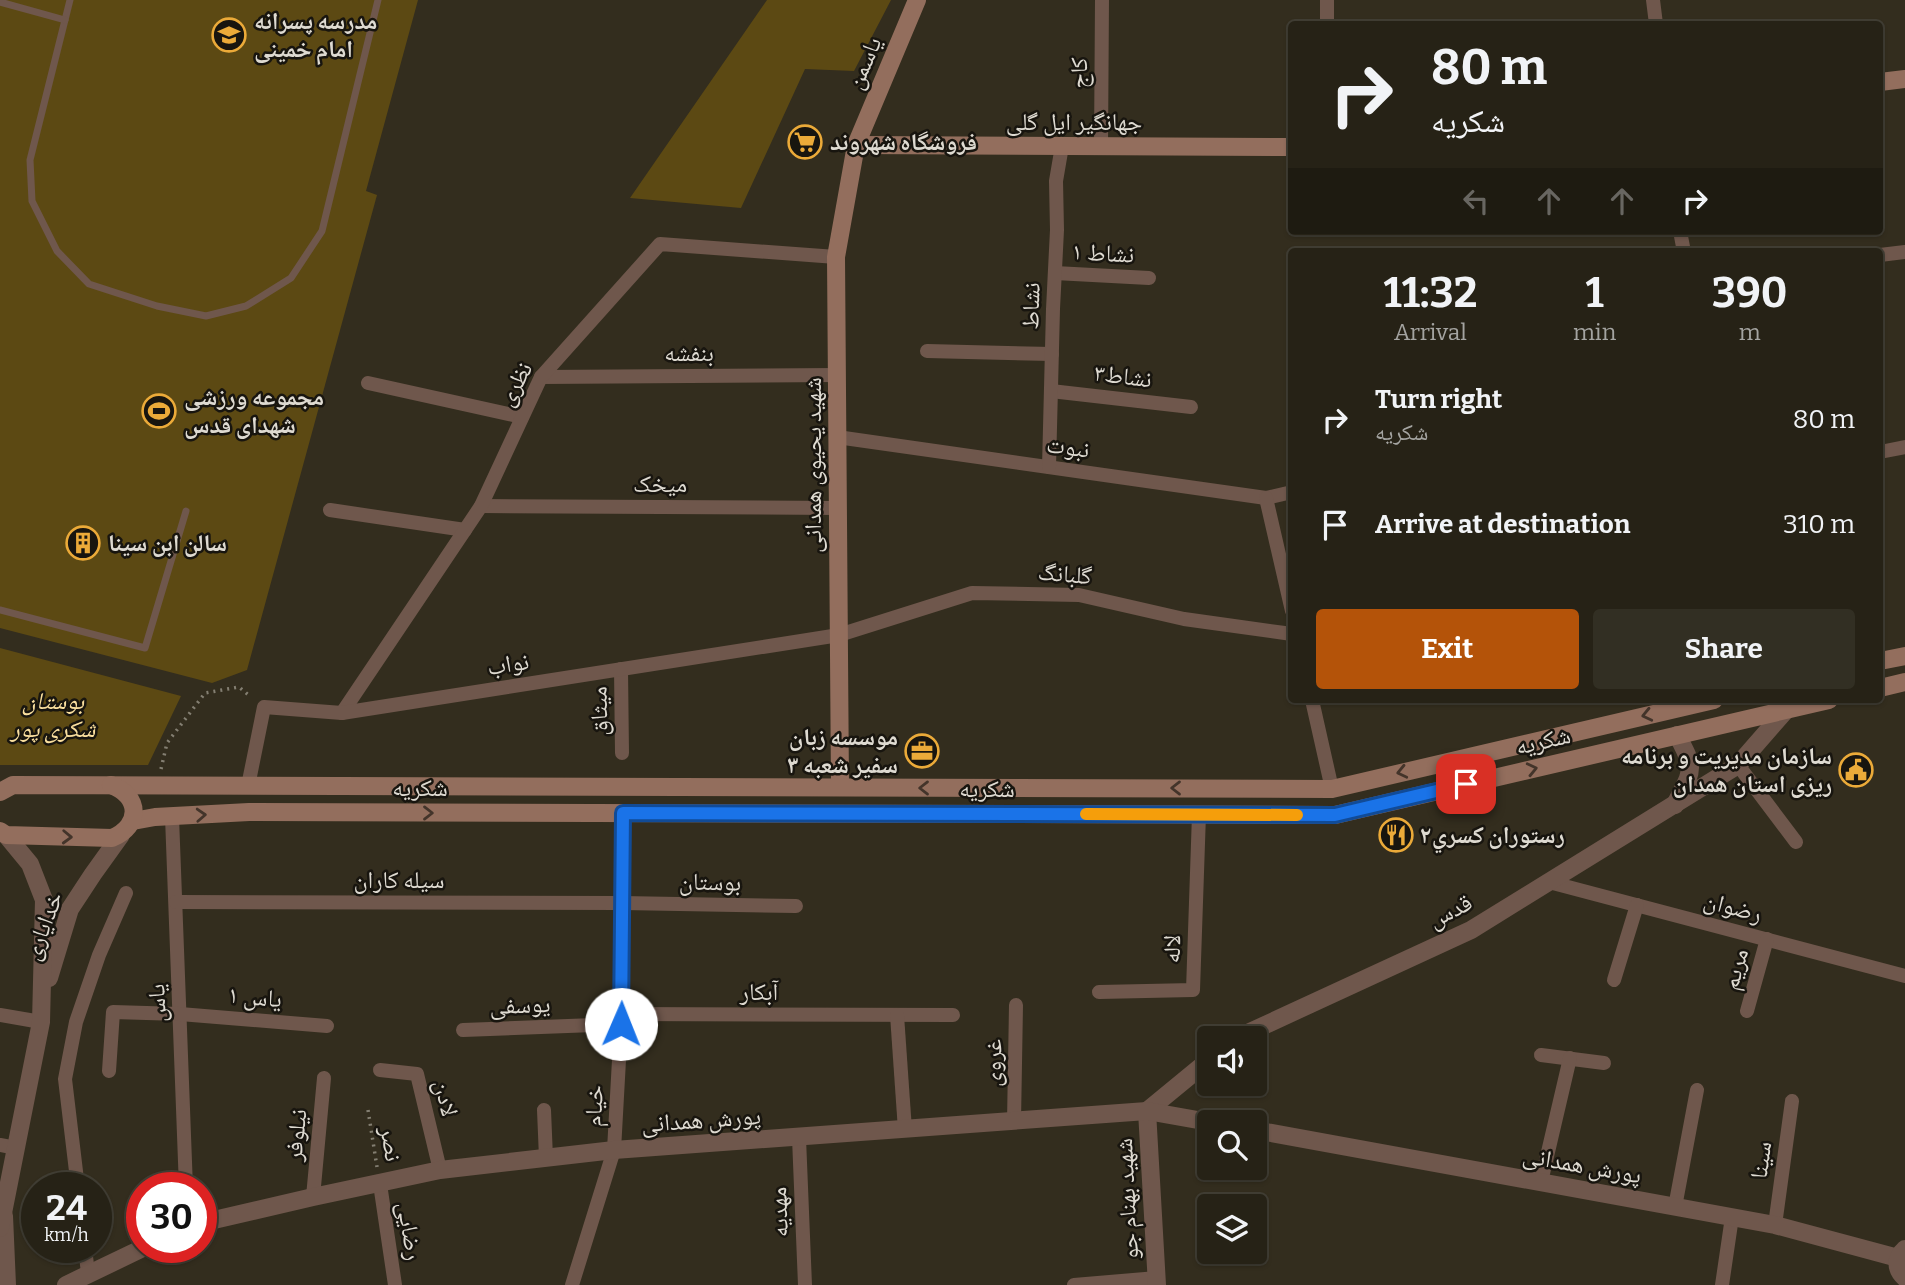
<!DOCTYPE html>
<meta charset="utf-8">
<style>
:root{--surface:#262216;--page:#322f23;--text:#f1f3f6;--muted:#a4a4a1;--line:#423f35;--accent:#b45309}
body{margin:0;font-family:Bitter,"Noto Naskh Arabic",serif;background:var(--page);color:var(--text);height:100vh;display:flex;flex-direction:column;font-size:26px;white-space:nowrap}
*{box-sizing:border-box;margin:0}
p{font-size:23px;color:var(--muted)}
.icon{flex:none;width:38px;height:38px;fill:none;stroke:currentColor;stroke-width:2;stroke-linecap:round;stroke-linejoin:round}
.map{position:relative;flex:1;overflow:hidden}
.drawer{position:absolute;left:1288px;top:248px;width:595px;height:455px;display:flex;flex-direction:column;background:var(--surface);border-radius:7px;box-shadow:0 2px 5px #0004,0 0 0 2px var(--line)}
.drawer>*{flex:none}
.banner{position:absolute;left:1288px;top:21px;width:595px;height:214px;border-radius:7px;box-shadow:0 2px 5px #0004,0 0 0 2px var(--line);background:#262216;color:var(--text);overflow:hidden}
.buttons{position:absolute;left:1197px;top:1026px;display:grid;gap:14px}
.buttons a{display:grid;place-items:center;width:70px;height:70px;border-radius:7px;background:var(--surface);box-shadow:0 2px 5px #0004,0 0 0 2px var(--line);font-size:35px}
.speed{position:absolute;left:21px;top:1172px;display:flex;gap:14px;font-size:35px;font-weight:700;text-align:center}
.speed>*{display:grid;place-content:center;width:91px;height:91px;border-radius:50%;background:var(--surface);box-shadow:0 2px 5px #0004,0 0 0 2px var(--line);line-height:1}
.speed small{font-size:18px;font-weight:400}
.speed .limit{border:10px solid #d22;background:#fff;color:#111}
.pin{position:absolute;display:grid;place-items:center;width:60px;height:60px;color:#fff;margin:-30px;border-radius:14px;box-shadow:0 4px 10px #0006}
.me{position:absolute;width:77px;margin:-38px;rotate:1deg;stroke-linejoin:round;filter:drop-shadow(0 0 5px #0008)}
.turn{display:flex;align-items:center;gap:24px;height:147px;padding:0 28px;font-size:32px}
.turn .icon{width:91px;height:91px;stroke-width:2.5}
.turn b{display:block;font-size:49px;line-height:60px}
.lanes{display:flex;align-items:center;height:66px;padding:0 28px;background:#0003;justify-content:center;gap:35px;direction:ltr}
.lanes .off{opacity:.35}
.eta{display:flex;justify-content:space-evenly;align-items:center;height:119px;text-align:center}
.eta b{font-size:42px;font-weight:700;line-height:49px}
.button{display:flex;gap:14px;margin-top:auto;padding:14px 28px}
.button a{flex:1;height:80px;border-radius:7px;background:var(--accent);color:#fff;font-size:28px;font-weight:700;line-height:80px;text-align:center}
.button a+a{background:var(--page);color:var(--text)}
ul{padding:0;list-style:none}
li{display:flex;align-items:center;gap:21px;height:105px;padding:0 28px}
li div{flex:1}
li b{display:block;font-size:26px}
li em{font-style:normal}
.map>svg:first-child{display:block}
.green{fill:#5c4913}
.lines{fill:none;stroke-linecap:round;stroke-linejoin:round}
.path{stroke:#847f72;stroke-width:3.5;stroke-dasharray:2 5;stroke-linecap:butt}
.service{stroke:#6f574c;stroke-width:7}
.minor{stroke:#6f574c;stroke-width:14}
.tertiary{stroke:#6f574c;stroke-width:18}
.secondary{stroke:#936e5d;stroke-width:18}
.oneway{stroke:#43342a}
.route-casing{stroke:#114b97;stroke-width:18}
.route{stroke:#1a73e8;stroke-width:12}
.slow{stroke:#f59e0b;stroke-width:12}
.labels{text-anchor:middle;stroke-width:5;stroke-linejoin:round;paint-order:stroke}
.poi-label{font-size:24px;font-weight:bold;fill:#dedad1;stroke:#18150f;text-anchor:start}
.street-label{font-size:24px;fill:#dedad1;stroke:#18150f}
.park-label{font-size:24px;font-style:italic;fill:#fadf9e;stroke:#18150f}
</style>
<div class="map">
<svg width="1905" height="1285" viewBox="0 0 1905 1285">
<rect width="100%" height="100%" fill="#332d1e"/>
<g class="green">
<polygon points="0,0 418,0 366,191 377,195 247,670 212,683 0,628"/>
<polygon points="767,0 891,0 854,71 805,69 741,208 630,198"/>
<polygon points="0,648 181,696 148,765 0,765"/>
</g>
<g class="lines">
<g class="path">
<polyline points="161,769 167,743 205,693 239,687 251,697"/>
<polyline points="368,1110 377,1167"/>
</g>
<g class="service">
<polyline points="70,0 30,160 32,201 57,251 89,284 157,306 206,316 246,306 291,278 322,231 378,0"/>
<polyline points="0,2 65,20"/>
<polyline points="0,610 145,648 186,511"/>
</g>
<g class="minor">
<polyline points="1327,0 1327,24"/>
<polyline points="1653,0 1656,24"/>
<polyline points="1101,147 1102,0"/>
<polyline points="1680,231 1684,252"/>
<polyline points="1880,255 1905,252"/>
<polyline points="1055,273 1149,278"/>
<polyline points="927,351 1052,354"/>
<polyline points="541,377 837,375"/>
<polyline points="368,383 522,417"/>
<polyline points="1051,391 1191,407"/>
<polyline points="837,437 1266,498 1292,492"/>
<polyline points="1880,452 1905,447"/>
<polyline points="1049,467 1053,309 1057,230 1056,181 1062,146"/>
<polyline points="1266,498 1292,611"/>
<polyline points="481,506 838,508"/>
<polyline points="330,510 465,530"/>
<polyline points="621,669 622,753"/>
<polyline points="1312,700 1332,789"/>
<polyline points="342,713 481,506 541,377 660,244 836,257"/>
<polyline points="1738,765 1796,842"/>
<polyline points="248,786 264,707 342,713 839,635 972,593 1079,595 1184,619 1292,634"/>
<polyline points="172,817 186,1188"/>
<polyline points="1549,882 1905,976"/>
<polyline points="176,902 622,903 796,906"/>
<polyline points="1614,980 1637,905"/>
<polyline points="1099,992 1193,990 1199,814"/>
<polyline points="1747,1011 1767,939"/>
<polyline points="621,1014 953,1015"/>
<polyline points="0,1015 41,1022"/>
<polyline points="897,1015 905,1130"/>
<polyline points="463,1030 621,1024"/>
<polyline points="1541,1055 1604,1063"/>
<polyline points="380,1070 417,1074 440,1170"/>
<polyline points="109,1071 113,1012 180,1014 327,1026"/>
<polyline points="544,1110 546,1158"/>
<polyline points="1014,1122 1016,1005"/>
<polyline points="799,1138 805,1285"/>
<polyline points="0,1145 16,1148"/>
<polyline points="1541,1182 1570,1058"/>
<polyline points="380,1184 395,1285"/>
<polyline points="78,1188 65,1079 76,1022 99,955 126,893"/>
<polyline points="313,1197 324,1078"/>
<polyline points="1675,1207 1697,1090"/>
<polyline points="1775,1225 1792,1101"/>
<polyline points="85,1248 88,1273"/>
<polyline points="572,1285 614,1150 621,1024 623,813"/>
<polyline points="1074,1285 1157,1278"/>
<polyline points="1722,1285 1732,1217"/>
</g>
<g class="tertiary">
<path d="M1675 805C1692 770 1697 771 1677 735"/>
<polyline points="49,978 70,909 93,874 121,835"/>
<polyline points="1237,1038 1471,930 1738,765 1786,710"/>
<polyline points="1147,1111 1157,1285"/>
<polyline points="1147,1111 1209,1060"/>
<polyline points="1255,1130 1775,1225 1898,1258"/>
<polyline points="4,1216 7,1285"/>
<polyline points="201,1223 313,1197 440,1170 614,1150 1147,1111 1209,1122"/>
<polyline points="0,1228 41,1022 44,900 30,864 6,835"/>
<path d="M1905 1249C1895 1258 1895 1269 1905 1278"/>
<polyline points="66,1285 143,1248"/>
</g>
<g class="secondary">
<polyline points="1880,82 1905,79"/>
<polyline points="856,145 1292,147"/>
<polyline points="1880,661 1905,656"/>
<polyline points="1880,688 1905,682"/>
<polyline points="840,787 836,257 856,145 917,0"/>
<polyline points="0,792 13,785 1332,789 1714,700"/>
<polyline points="133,821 155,817 249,812 1335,815 1829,700"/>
<path d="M0 831 6 835 112 838C141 826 141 796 111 785"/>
</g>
</g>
<defs><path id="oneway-chevron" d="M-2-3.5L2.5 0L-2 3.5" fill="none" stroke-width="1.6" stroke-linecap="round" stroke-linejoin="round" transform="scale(1.75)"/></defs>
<g class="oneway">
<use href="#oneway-chevron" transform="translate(1647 715) rotate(167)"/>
<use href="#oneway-chevron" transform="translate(1532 769) rotate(-13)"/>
<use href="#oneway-chevron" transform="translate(1402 772) rotate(167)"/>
<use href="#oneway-chevron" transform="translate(924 788) rotate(-180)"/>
<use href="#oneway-chevron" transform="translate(1176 788) rotate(-180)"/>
<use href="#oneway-chevron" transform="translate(428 813)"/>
<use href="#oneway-chevron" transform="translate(201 815) rotate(-3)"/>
<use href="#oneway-chevron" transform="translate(67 837) rotate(2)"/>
</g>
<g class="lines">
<defs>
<polyline id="route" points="621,1024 623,813 1335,815 1466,784"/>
</defs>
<use href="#route" class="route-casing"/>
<use href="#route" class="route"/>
<polyline class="slow" points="1086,814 1297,815"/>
</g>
<defs>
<symbol id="school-ring" viewBox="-11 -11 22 22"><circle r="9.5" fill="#18150f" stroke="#ebaa39" stroke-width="1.5"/><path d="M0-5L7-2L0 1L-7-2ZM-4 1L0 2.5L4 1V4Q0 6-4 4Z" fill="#ebaa39"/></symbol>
<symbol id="supermarket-ring" viewBox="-11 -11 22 22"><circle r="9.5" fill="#18150f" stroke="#ebaa39" stroke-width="1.5"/><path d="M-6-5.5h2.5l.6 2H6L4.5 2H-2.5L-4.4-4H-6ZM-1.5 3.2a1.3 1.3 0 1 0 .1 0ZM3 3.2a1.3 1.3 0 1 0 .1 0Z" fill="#ebaa39"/></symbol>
<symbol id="stadium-ring" viewBox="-11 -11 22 22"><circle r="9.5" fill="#18150f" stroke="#ebaa39" stroke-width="1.5"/><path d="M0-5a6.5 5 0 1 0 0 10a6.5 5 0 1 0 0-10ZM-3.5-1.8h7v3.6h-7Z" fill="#ebaa39"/></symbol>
<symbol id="building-ring" viewBox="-11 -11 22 22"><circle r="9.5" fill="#18150f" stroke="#ebaa39" stroke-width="1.5"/><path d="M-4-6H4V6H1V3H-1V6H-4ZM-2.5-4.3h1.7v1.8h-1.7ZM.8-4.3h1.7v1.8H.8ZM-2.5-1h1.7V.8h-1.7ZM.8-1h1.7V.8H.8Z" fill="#ebaa39"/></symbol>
<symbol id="office-ring" viewBox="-11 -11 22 22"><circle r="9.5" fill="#18150f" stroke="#ebaa39" stroke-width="1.5"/><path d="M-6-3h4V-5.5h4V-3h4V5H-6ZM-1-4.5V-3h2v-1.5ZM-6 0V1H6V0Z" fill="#ebaa39"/></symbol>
<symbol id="civic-ring" viewBox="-11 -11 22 22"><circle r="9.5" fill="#18150f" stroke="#ebaa39" stroke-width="1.5"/><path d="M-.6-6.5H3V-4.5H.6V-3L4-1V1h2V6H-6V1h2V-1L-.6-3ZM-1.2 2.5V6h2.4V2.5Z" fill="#ebaa39"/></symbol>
<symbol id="restaurant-ring" viewBox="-11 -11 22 22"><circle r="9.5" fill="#18150f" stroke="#ebaa39" stroke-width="1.5"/><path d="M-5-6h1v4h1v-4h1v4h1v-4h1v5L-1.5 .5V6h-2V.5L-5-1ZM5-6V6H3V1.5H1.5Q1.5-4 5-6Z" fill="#ebaa39"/></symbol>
</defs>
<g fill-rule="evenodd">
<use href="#school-ring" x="210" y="16" width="38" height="38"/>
<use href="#supermarket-ring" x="786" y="123" width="38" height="38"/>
<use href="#stadium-ring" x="140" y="392" width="38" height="38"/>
<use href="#building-ring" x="64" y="524" width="38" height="38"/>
<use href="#office-ring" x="903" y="732" width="38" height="38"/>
<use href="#civic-ring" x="1837" y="751" width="38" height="38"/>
<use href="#restaurant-ring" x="1377" y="816" width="38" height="38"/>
</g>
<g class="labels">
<g class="poi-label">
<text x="254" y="29">مدرسه پسرانه<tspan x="254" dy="28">امام خمینی</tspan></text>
<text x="830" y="150">فروشگاه شهروند</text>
<text x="184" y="405">مجموعه ورزشی<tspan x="184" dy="28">شهدای قدس</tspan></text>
<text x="108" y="551">سالن ابن سینا</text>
<text x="898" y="745" text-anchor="end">موسسه زبان<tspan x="898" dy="28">سفیر شعبه ۳</tspan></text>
<text x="1832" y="764" text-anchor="end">سازمان مدیریت و برنامه<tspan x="1832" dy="28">ریزی استان همدان</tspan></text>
<text x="1420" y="843">رستوران کسري٢</text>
</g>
<g class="street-label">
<text transform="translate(864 63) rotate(-67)" y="8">یاسمن</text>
<text transform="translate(1079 73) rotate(-89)" y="8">کاج</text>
<text x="1074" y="130">جهانگیر ایل گلی</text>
<text transform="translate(1103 253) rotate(3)" y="8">نشاط ۱</text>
<text transform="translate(1031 306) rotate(-88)" y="8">نشاط</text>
<text x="689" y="361">بنفشه</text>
<text transform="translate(1123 376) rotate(7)" y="8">نشاط۳</text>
<text transform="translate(515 384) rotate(-61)" y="8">نظری</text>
<text transform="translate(1068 447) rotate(8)" y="8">نبوت</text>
<text transform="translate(813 465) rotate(-90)" y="8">شهید یحیوی همدانی</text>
<text x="660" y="492">میخک</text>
<text transform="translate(1065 574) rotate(5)" y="8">گلبانگ</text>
<text transform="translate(508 664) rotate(-9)" y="8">نواب</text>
<text transform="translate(599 711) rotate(-91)" y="8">میثاق</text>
<text transform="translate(1543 741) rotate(-13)" y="8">شکریه</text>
<text x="420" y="796">شکریه</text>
<text x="987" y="797">شکریه</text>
<text x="399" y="888">سیله کاران</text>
<text transform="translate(710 882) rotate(1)" y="8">بوستان</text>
<text transform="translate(1733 907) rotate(15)" y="8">رضوان</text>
<text transform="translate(1450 911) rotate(-27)" y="8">قدس</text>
<text transform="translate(43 926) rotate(-69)" y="8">خدایاری</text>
<text transform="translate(1172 949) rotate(-88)" y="8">لاله</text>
<text transform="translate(1735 969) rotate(-74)" y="8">مریم</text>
<text x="759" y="1000">آبکار</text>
<text transform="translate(255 997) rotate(5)" y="8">یاس ۱</text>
<text transform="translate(157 1003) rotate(-92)" y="8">یاس</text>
<text transform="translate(520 1005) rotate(-2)" y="8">یوسفی</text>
<text transform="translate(993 1063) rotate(-89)" y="8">غروی</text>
<text transform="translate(446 1098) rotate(77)" y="8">لادن</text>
<text transform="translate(594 1106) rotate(-87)" y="8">خیام</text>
<text transform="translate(701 1120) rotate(-4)" y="8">پورش همدانی</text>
<text transform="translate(296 1135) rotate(-84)" y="8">نیلوفر</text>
<text transform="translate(391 1144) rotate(81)" y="8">نصر</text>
<text transform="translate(1761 1160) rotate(-82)" y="8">سینا</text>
<text transform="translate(1582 1165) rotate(10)" y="8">پورش همدانی</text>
<text transform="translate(1127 1199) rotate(-93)" y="8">شهید بهنام جو</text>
<text transform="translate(779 1212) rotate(-92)" y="8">مهدیه</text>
<text transform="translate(410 1231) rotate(81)" y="8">رضایی</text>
</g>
<g class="park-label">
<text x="53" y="709">بوستان<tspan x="53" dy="28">شکری پور</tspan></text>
</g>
</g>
</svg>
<div class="buttons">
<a><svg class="icon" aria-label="sound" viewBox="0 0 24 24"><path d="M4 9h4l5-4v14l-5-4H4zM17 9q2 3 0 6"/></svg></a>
<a><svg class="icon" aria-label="search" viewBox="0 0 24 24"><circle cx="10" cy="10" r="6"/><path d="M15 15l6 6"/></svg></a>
<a><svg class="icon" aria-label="layers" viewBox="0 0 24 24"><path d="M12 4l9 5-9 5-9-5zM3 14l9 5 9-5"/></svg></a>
</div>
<div class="speed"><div>24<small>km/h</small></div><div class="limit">30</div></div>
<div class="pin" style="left:1466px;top:784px;background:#d93025"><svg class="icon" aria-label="arrive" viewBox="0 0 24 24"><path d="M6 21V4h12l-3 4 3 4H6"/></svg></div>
<svg class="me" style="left:621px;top:1024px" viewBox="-20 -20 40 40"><circle r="19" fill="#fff"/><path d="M0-13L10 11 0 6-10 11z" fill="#1a73e8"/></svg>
<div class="banner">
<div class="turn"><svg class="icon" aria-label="right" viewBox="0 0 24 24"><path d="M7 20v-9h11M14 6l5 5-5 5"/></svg><div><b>80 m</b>شکریه</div></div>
<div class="lanes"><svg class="icon off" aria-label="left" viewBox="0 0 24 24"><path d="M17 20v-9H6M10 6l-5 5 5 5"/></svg><svg class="icon off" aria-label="ahead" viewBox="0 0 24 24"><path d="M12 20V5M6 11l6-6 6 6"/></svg><svg class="icon off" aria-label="ahead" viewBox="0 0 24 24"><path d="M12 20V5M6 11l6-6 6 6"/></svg><svg class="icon" aria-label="right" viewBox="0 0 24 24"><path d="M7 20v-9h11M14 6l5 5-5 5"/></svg></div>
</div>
<section class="drawer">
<div class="eta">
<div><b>11:32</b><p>Arrival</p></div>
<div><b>1</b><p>min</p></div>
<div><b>390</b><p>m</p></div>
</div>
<ul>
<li><svg class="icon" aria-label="right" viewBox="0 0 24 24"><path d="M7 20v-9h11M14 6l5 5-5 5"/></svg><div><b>Turn right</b><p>شکریه</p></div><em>80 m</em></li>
<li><svg class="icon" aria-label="arrive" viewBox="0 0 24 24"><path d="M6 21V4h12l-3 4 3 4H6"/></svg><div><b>Arrive at destination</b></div><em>310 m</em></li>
</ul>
<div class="button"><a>Exit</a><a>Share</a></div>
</section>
</div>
